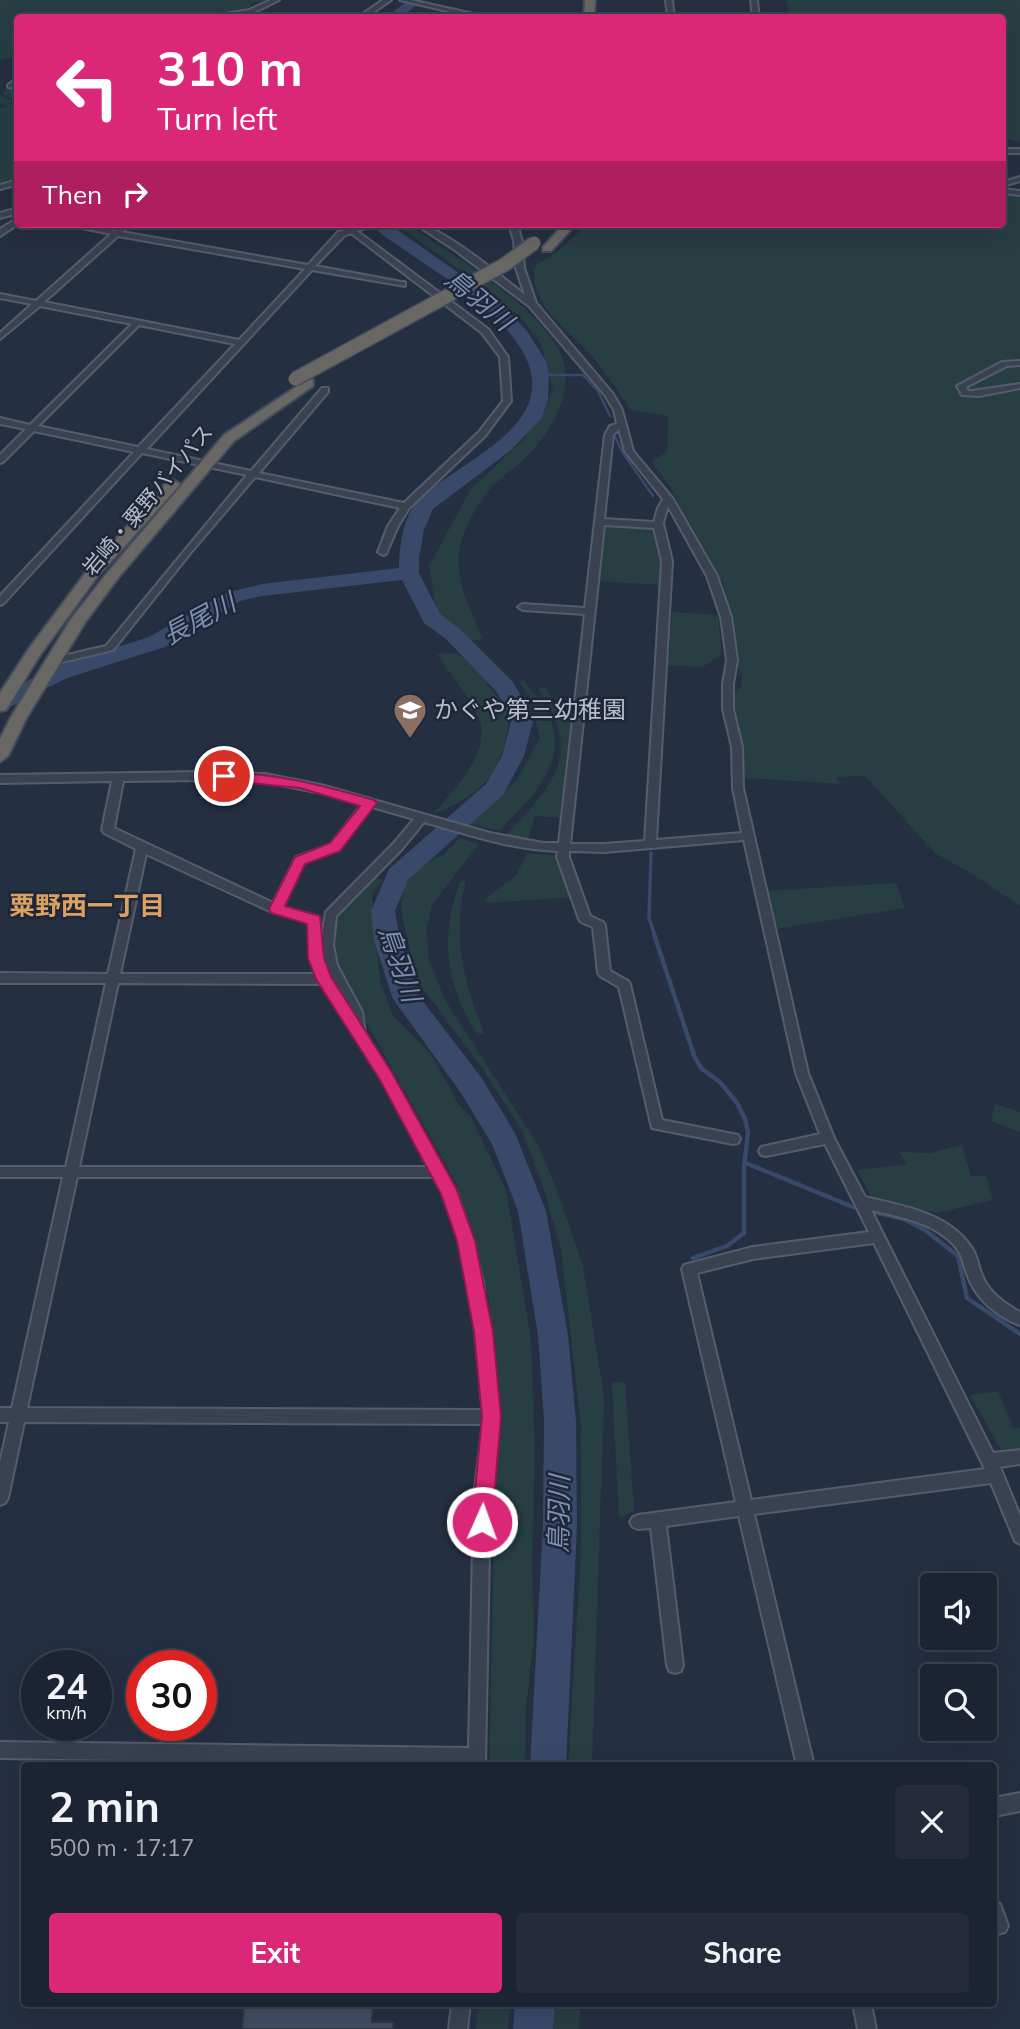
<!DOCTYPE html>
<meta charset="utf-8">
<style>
:root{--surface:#1c2332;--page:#252b3a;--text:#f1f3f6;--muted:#a0a4ac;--line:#3a404d;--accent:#db2777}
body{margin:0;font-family:Mulish,"Noto Sans JP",sans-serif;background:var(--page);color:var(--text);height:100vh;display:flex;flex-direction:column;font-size:26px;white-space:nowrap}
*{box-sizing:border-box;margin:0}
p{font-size:23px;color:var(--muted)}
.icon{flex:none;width:38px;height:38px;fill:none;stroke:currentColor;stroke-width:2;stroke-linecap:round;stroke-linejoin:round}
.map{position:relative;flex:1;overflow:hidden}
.details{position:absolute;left:21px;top:1762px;width:976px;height:245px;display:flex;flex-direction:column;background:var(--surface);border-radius:7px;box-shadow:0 7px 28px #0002,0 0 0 2px var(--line)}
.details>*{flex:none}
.banner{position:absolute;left:14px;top:14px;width:992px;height:214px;border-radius:7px;box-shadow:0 7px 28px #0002,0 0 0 2px var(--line);background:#db2777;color:#fff;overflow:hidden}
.fabs{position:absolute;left:920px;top:1573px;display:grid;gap:14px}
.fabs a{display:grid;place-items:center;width:77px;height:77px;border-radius:7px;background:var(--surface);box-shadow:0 7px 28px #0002,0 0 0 2px var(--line);font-size:35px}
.speed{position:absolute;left:21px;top:1650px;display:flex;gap:14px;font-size:35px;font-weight:700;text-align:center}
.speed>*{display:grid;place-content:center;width:91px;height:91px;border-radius:50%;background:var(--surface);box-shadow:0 7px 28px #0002,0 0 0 2px var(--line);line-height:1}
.speed small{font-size:18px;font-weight:400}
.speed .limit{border:10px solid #d22;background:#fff;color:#111}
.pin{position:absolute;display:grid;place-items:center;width:60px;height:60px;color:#fff;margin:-30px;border:4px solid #fff;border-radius:50%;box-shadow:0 2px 7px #0007}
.me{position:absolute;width:77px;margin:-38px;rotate:2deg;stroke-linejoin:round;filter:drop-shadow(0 0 5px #0008)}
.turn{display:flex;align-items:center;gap:24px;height:147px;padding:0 28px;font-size:32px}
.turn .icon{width:91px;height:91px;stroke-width:2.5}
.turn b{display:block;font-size:49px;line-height:60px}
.then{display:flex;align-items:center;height:66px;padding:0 28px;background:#0003;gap:14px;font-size:26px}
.round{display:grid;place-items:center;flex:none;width:74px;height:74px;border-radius:7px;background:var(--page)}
.headline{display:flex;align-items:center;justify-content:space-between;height:119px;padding:0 28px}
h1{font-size:42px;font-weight:700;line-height:52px}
.action{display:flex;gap:14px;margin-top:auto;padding:14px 28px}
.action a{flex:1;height:80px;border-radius:7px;background:var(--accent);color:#fff;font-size:28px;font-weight:700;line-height:80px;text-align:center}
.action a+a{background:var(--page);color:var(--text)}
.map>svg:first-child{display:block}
.green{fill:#273e43}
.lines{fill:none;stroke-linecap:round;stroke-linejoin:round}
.stream-far2{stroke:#38496a;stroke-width:2.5}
.stream-far1{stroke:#38496a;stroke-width:3.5}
.stream{stroke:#38496a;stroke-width:4.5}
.river{fill:#38496a;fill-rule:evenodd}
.building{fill:#414d62;stroke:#2e3645;stroke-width:2}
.minor-casing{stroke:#555c6c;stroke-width:4}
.tertiary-casing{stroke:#555c6c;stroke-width:4}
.trunk-casing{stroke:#444c5c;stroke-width:4}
.minor{fill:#3a4252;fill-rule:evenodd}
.tertiary{fill:#3a4252;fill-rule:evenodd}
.trunk{fill:#686764;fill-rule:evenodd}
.trunk-bridge-casing{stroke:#444c5c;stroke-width:16;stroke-linecap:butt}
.trunk-bridge{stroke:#686764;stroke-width:13}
.route{fill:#db2777;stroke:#8e194d;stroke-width:2}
.labels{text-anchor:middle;stroke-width:5;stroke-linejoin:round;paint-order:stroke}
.far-street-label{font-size:21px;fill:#b7bdcc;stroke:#1e2637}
.poi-label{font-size:24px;fill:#b7bdcc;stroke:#1e2637;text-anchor:start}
.water-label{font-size:26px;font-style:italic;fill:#7d90b4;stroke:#1e2637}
.neighbourhood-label{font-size:26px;font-weight:bold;fill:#daa164;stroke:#1e2637}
</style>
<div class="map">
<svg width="1020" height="2029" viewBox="0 0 1020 2029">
<rect width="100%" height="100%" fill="#252f42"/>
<g class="green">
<polygon points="0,0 266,0 253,3 249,8 187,17 18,18 17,57 0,60"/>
<polygon points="786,0 1020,0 1020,142 1003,138 1003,18 790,17"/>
<polygon points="8,88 17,90 17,180 0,186 0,109 8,105 0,104 0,95 12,101 10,104 16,102 2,93"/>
<path d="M1003 193 1020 195V906L971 873 936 854 865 776 837 777 840 784 745 778 733 695 742 686V675L730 652 723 583 670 487 652 462 667 451 668 416 631 410C618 392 606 373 592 356 569 328 531 309 534 267L559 250 588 224H1003Z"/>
<path d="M396 224H407C452 255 522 296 553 340 582 380 556 428 525 458 514 469 499 478 489 490 476 506 462 531 459 552 456 583 471 612 483 639L467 641 436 611 429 566 471 489 522 441 544 409 553 390 541 344 525 323 493 294Z"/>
<polygon points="605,522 650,524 661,554 661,585 598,581"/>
<polygon points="672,612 718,615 722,653 703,667 668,665"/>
<path d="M455 653C476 661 480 672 492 690 496 696 505 704 508 711 511 718 507 730 506 737 498 781 472 799 433 814 453 790 496 749 477 714 466 693 450 673 437 654Z"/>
<path d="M523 680C531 690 540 700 546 710 574 761 530 799 499 831L470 824 516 781 540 738 530 697 519 682Z"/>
<path d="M545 687 563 718 572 719 562 818 535 816 528 839 506 835C554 784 584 755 538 688Z"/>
<polygon points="460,838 479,844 432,905 426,930 429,960 445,1000 537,1143 555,1185 583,1266 604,1397 592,1766 568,1766 581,1553 581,1425 561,1250 543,1186 522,1131 483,1069 422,987 411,958 401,908 405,882 424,864 443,855"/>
<polygon points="527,854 555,855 571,897 490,903 485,899 516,875"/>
<path d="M374 877 383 880 372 894 380 981 393 1016 430 1053 458 1103 471 1117 506 1190 531 1339 535 1451 532 1565 534 1638 526 1708 525 1766H489L497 1407 489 1300 457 1185 342 979C325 923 334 915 374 877Z"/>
<path d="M466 880C452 938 463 979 484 1033L478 1036C446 986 439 938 460 882Z"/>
<polygon points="896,883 905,908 775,929 766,891"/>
<polygon points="995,1104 1020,1112 1020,1132 991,1121"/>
<polygon points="962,1145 971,1176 986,1176 993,1200 937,1213 873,1201 857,1170 907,1164 899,1152 930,1153"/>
<polygon points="625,1382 634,1511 619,1518 612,1383"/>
<polygon points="998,1391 1013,1428 1020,1428 1020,1448 1001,1450 970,1395"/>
<polygon points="478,2004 510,2004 508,2029 476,2029"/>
<polygon points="553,2004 580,2004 579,2029 552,2029"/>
</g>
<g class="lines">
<g class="stream-far2">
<polyline points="540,375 583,375 598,391 610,416"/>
<polyline points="615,437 623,453 653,496"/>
</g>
<polyline class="stream-far1" points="651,853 649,918 655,936"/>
<g class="stream">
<polyline points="654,934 695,1058 702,1069 720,1082 737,1103 745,1119 748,1133 744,1167 744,1233 727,1246 693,1258"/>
<polyline points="746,1163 853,1207 904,1219 925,1230 958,1256 967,1298 1020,1334"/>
</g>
<g class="river">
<polygon points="409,0 423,0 400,18 385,18"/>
<path d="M371 224H389L500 302 527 331 546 361 549 375 548 400 541 419 510 451 433 509 424 530 419 558V573L440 614 460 629 513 682 534 718 524 756 503 795 408 880 395 911 400 941 418 995 481 1077 515 1133 546 1211 568 1335 576 1421 577 1525 566 1766H530L543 1525 544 1421 538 1335 518 1211 492 1144 461 1093 393 999 374 941 371 911 389 869 486 784 502 756 512 718 496 691 446 639 424 623 402 580 262 596 240 601 165 647 67 678 0 712V696L51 668 149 637 226 593 262 584 399 568C399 549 403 517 417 502 456 460 568 426 521 349 495 307 449 281 409 253 397 244 381 236 371 224Z"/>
<polygon points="515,2004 555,2004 553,2029 513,2029"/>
</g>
</g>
<polygon class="building" points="244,2004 373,2004 372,2022 394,2022 393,2029 242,2029"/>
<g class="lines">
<defs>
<g id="minor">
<polygon points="271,0 279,0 243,18 240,17 240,15 200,18 249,10"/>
<polygon points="400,0 411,0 491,18 477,18"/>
<polygon points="666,0 672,0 674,18 668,18"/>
<polygon points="751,0 757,0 759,18 753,18"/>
<polygon points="18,78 16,85 18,85 18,89 8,87 8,85"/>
<rect x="1003" y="149" width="17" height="4"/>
<polygon points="1020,177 1020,181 1003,186 1003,182"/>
<polygon points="18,180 18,184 0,189 0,185"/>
<polygon points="1003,189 1020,191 1020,195 1003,193"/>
<path d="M62 224H78L115 231 123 224H131L122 232 308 265 338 232 346 230 343 227 344 225 353 228 365 224H376L357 231 488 329 508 357 511 401 485 436 409 508 398 526 386 554 383 555 378 552 388 526 400 508 255 477 192 551 113 650 54 664 50 663V659L106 646 247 475 142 453 3 604 0 605V596L134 452 34 431 3 462 0 463V455L26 429 0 424V418L30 425 132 324 40 306 0 339V333L32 304 0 298V294L36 301 111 234ZM351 233 482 333 500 357 503 401 479 432 404 503 259 473 328 392V388H322L251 471 147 449 312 270 405 286V282H402L315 266 344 236ZM118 236 305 269 239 340 44 302ZM139 325 235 344 138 447 38 426Z"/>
<path d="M415 224C440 224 503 278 525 295L516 268 514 241 509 224H517L522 241 524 268 536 303 613 394 622 410 633 451 673 499 717 576 731 617 737 660 733 684V709L742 747 743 788 808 1073 834 1138 865 1197C903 1206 951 1213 973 1250 978 1258 978 1267 982 1275 988 1292 1005 1304 1020 1312V1325C997 1317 975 1298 967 1274 963 1263 963 1255 954 1245 933 1222 900 1217 871 1210L993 1453 1020 1450V1464L1000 1467 1020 1516V1544L1015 1541 991 1483 754 1514 814 1766H797L739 1516 666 1526 683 1665 681 1671 675 1673 669 1671 667 1665 651 1528 638 1529 633 1527 630 1522 633 1517 638 1515 736 1502 682 1269 684 1265 753 1247 869 1232 825 1144 766 1156 761 1155 759 1151 761 1147 766 1146 820 1134 796 1073 744 840 604 852 569 851V857L590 916 603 922 605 925 610 971 628 981 630 984 662 1120 738 1135 740 1139 738 1143 733 1144 652 1128 619 987 600 976 598 973 593 927 581 922 579 919 557 857 558 851C512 850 467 834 424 822L402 849 336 916 333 945 337 965 362 1012 365 1033 390 1072 457 1193 473 1241 483 1282 498 1417 490 1496 485 1766 0 1758V1742L469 1748 474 1496 483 1424 24 1422 8 1498 5 1503 0 1505V1463L9 1422H0V1408H12L63 1177H0V1167H66L106 983H0V973L108 974 136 849 104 833 102 830 112 781 0 783V775L204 772 265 774 321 785 490 833 543 843H559L585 614 523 610 518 607 523 604 585 608 605 435 610 426 617 424 614 410 605 395 529 306 452 248ZM619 429 625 451 663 499 658 508 654 522 604 519 613 435ZM668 506 707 576 721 617 727 660 723 684V709L732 747 733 788 742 833 656 840 672 561 663 523ZM604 525 654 528 662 561 645 841 604 844H570ZM204 780 265 782 321 793 362 804 331 844 296 857 273 903 114 828 123 781ZM372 807 414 819 394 843 326 912 321 943 319 917 283 907 304 863 339 850ZM146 854 272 912 309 923 310 958 316 974H120ZM322 951 329 975 346 1004C336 988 322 971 322 951ZM118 983 321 984 382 1080 429 1167H79ZM77 1177H435C473 1248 474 1332 483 1410L27 1408ZM874 1243 985 1469 751 1500 697 1273 753 1259Z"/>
<polygon points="1020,361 1020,365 1007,366 966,387 968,391 972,391 1020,384 1020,388 979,396 962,395 957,386 1002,362"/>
<polygon points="1020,1793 1020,1811 994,1816 994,1798"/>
<polygon points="994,1901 1000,1904 1008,1926 1005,1932 994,1935"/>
<polygon points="452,2004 470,2004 467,2029 449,2029"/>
<polygon points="853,2004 871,2004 876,2029 858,2029"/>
</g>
<g id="tertiary">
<polygon points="383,0 391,0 365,18 357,18"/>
<polygon points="18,208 18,213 0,218 0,213"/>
<polygon points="18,218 18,224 0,236 0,229"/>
</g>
<g id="trunk">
<polygon points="585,0 595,0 594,18 584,18"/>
<polygon points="564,224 576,224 551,251 543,251 543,247"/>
<polygon points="308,379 313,380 313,386 234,441 118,578 86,621 27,717 8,756 0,762 0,739 11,717 71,619 108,572 224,435"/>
<polygon points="173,480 180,484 178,487 97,577 40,655 6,710 0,711 0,693 28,650 87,571 168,481"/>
</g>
</defs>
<use href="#minor" class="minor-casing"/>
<use href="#tertiary" class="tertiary-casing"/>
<use href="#trunk" class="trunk-casing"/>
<use href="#minor" class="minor"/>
<use href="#tertiary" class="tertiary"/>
<use href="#trunk" class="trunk"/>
<defs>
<polyline id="trunk-bridge" points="295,379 504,265 534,243"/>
</defs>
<use href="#trunk-bridge" class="trunk-bridge-casing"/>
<use href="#trunk-bridge" class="trunk-bridge"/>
</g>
<path class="route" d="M224 772C280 774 321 785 374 800L377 803 340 851 305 864 285 906 320 916 324 958 331 977 391 1071 456 1188 475 1241 493 1332 501 1417 492 1522 489 1529 482 1532 475 1529 472 1522 482 1417 474 1332 457 1241 441 1194 380 1080 316 979 308 958 307 924 271 913 269 909 295 857 330 843 360 806 300 788 219 780V773Z"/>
<defs>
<symbol id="school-pin" viewBox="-11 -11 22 30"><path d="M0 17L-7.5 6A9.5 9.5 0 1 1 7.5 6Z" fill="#8d6e63" stroke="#1e2637"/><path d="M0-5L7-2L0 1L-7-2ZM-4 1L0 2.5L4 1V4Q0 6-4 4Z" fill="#fff"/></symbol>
</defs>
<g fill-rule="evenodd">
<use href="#school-pin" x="391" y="691" width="38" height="52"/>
</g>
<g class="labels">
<g class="far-street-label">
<text transform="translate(148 500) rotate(-50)" y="7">岩崎・粟野バイパス</text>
</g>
<g class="poi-label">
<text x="434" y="718">かぐや第三幼稚園</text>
</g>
<g class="water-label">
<text transform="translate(479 300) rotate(40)" y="9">鳥羽川</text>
<text transform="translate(199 619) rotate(-28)" y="9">長尾川</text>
<text transform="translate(400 964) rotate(71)" y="9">鳥羽川</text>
<text transform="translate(559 1514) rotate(-89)" y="9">鳥羽川</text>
</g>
<g class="neighbourhood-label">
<text x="87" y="915">粟野西一丁目</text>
</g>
</g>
</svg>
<div class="fabs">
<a><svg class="icon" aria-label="sound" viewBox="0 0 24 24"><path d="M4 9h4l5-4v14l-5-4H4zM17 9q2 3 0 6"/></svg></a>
<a><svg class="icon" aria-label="search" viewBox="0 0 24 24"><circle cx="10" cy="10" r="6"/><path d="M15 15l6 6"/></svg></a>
</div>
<div class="speed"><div>24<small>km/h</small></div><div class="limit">30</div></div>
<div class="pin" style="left:224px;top:776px;background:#d93025"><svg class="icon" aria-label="arrive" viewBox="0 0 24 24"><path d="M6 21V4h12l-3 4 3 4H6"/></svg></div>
<svg class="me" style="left:482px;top:1522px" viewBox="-20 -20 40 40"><circle r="17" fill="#db2777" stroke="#fff" stroke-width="3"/><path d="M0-11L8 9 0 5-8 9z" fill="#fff"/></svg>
<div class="banner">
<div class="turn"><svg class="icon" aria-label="left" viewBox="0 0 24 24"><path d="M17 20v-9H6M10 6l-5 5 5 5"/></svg><div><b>310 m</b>Turn left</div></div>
<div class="then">Then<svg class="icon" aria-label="right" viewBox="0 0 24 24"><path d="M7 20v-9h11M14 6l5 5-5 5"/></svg></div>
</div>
<section class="details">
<div class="headline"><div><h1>2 min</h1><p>500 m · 17:17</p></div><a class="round"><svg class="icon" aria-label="close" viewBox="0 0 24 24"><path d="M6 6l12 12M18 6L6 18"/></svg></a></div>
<div class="action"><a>Exit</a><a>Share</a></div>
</section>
</div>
